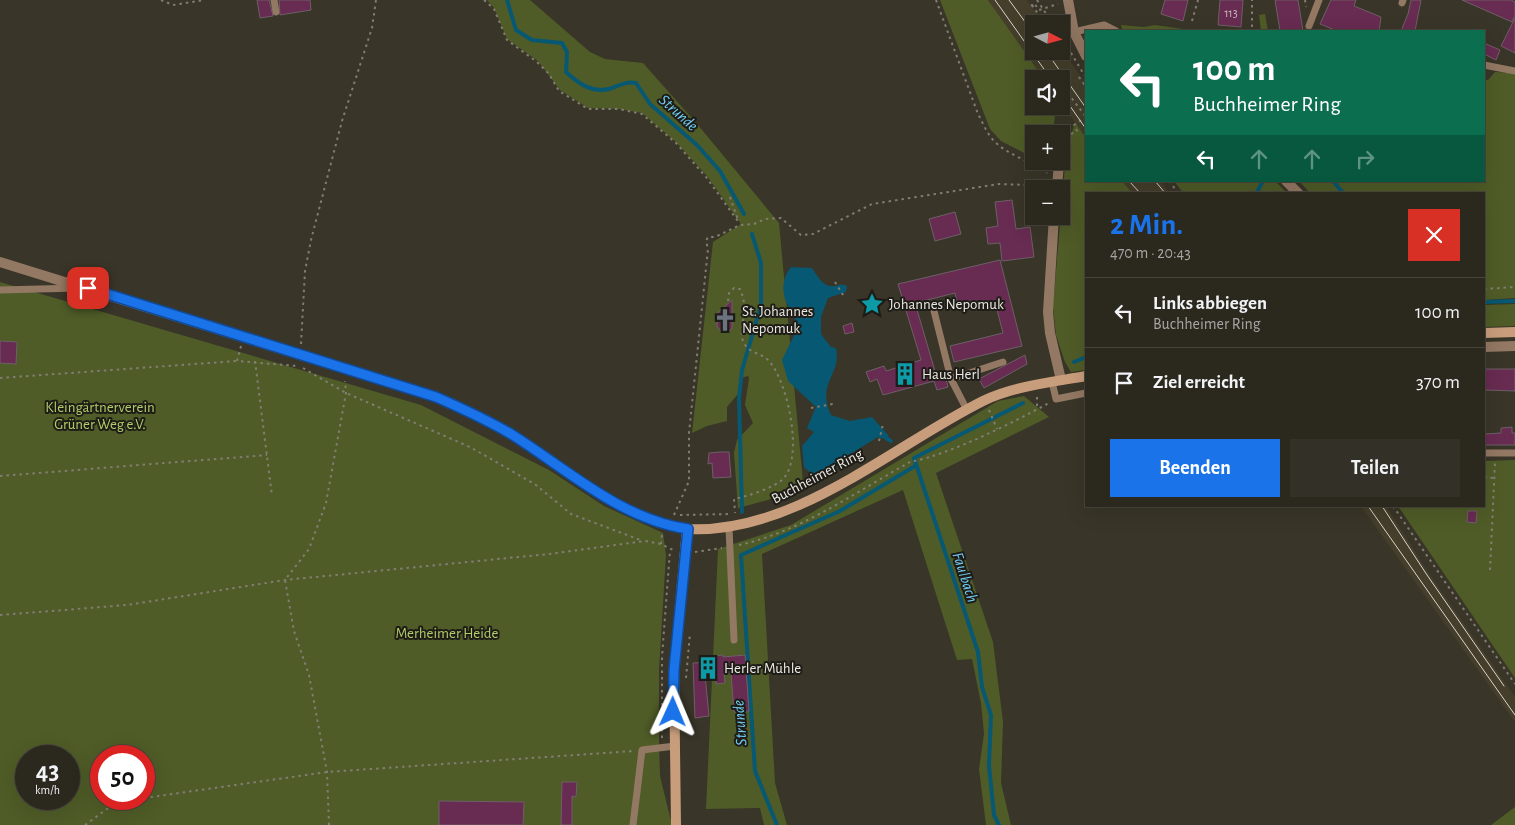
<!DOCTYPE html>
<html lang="de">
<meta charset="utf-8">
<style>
:root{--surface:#2b281e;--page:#333027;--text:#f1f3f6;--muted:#a6a6a4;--line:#47443c;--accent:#1a73e8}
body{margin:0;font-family:"Alegreya Sans",sans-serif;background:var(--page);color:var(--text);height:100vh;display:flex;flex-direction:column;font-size:19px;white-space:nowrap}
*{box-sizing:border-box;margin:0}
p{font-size:16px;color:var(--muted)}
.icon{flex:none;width:28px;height:28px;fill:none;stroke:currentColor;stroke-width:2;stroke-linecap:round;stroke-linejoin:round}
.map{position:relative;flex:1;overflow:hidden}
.sheet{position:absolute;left:1085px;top:192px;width:400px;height:315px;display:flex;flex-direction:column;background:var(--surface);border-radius:0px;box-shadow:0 5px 20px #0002,0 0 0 1px var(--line)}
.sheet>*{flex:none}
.top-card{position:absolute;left:1085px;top:30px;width:400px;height:152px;border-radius:0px;box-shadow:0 5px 20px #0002,0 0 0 1px var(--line);background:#0b6e4f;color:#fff;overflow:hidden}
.needle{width:32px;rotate:96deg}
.tools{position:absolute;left:1025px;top:15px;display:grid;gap:10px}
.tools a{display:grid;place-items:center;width:45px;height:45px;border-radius:0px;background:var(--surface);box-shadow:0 5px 20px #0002,0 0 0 1px var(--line);font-size:25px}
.speed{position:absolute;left:15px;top:745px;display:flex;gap:10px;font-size:25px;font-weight:700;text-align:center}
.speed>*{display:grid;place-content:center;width:65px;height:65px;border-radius:50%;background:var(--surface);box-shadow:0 5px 20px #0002,0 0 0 1px var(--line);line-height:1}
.speed small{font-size:12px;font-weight:400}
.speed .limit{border:8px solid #d22;background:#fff;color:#111}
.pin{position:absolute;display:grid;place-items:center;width:42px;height:42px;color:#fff;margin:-21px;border-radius:10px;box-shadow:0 2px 8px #0006}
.me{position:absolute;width:55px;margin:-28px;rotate:1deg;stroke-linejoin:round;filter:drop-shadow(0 0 4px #0008)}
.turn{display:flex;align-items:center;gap:18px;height:105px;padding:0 25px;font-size:22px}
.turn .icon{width:65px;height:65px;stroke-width:2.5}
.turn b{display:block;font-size:35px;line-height:42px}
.lanes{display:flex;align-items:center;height:48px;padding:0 25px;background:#0003;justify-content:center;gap:25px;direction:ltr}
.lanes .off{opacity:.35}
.round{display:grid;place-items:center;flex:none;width:52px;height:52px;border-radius:0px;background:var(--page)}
.headline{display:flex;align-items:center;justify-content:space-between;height:85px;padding:0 25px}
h1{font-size:30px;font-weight:700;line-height:38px;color:var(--accent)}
.cta{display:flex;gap:10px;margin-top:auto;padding:10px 25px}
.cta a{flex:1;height:58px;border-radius:0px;background:var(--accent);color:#fff;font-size:20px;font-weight:700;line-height:58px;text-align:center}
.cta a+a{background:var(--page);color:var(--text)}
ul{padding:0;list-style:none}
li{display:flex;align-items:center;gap:15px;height:70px;padding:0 25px;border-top:1px solid var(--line)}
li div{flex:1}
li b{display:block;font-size:19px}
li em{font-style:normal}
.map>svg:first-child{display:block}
.built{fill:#443e2b}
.green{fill:#4f5c27;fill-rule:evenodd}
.water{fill:#075872}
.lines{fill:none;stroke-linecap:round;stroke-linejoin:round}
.stream{stroke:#075872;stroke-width:4}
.building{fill:#682b51;stroke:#6e5f67}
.path{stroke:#817d72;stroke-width:2;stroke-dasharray:2.5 4;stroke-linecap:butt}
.service{stroke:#937863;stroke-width:7}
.minor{stroke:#937863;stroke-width:10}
.tertiary{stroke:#937863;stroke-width:10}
.secondary{stroke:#c89d7c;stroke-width:10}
.tram{stroke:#d9d6ce;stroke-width:1}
.route-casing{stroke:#114b97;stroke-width:12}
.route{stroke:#1a73e8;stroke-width:9}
.labels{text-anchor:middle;stroke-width:4;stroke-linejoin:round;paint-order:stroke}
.number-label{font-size:12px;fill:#cababd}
.poi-label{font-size:15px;fill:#ebe9e1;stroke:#1e1c17;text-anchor:start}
.park-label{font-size:15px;fill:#b2cc67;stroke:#1e1c17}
.street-label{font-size:15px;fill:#ebe9e1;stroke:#1e1c17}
.water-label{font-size:16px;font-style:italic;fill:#70cef5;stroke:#1e1c17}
</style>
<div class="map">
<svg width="1515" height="825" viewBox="0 0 1515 825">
<rect width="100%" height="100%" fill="#393528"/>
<g class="built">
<polygon points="988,0 1027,0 1044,24 1034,24 1034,51 1061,51 1061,48 1086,84 1086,138 1061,103 1061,79 1044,79"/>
<polygon points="1122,181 1160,181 1171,194 1133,194"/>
<polygon points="1361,506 1386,506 1428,572 1515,697 1515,722"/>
</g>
<g class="green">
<polygon points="487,0 530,0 590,52 605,59 643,63 698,125 779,223 803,482 768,500 738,508 734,453 737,440 753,423 745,405 749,378 748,376 741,378 738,394 727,407 727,421 707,426 692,433 713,242 741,224 707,176 676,142 642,113 619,109 588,108 560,90 538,61 507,39 494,8"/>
<polygon points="940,0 988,0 1044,79 1034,79 1034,106 1056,106 1053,134 1034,134 1034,158 1001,141 990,129"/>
<polygon points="1265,14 1268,31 1261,31 1259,15"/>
<polygon points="1121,25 1144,27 1155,25 1197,31 1123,31"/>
<polygon points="1495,72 1515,73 1515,298 1484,300 1484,194 1311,194 1299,181 1484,181 1484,80 1488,80"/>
<polygon points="1075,122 1086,138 1086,181 1122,181 1133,194 1086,194 1086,370 1071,372 1065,362 1056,335 1053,307 1066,154"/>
<polygon points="1174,181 1275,181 1288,194 1184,194"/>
<path d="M0 282 421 405 549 470 604 506 663 533 666 555 659 670V743L660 776 672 825H0ZM26 756H69V799H26ZM101 756H144V799H101Z"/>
<polygon points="1515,304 1515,326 1484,327 1484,305"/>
<polygon points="1024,396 1049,417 936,473 993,642 1003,722 1001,783 1011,825 986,825 979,769 984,734 981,703 972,659 957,660 903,490 762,554 775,783 787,825 764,825 760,808 706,809 718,549 791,525 998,401"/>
<polygon points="1515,460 1515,678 1398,506 1484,506 1484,461"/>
<polygon points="1515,807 1515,825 1491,825"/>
</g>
<path class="water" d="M791 267 812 268C818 276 823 288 835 286 840 285 842 284 847 286L846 292 828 298 821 317V334L831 347 836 348C842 375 816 382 831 415L850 421 872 417 889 436 884 439 878 437 844 458 834 471 819 476 813 475 804 467 802 446 814 432 807 428 816 407 788 381 782 360 796 331 795 315C782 303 779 281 791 267Z"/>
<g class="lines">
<g class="stream">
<path d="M507 0 516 30 532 40 562 43 567 52 566 72C578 83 591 93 609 89 619 86 625 81 636 83L650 104 697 145 720 171 744 214"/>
<polyline points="1333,181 1344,194"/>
<polyline points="1256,194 1263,181"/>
<polyline points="1484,302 1515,301"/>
<polyline points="1074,362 1086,357"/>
<polyline points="886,438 891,441"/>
<polyline points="742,512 739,398 742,370 761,305 761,263 752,234"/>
<polyline points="777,825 755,771 741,555 840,511 915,466"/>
<polyline points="999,825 994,815 989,766 991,715 982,687 978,652 914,458 1023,403"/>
</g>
</g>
<g class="building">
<polygon points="257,0 269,0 273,16 260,18"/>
<polygon points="279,0 310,0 311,10 280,15"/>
<polygon points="1165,0 1188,0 1183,21 1161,14"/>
<polygon points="1220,0 1243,0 1241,27 1218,25"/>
<polygon points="1275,0 1298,0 1303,31 1280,31"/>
<polygon points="1331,0 1356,0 1354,6 1381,17 1379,31 1337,31 1320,24"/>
<polygon points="1411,0 1421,0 1415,31 1401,31 1408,14"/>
<polygon points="1462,0 1511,0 1515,2 1515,15 1512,22"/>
<polygon points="1515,18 1515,53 1501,46"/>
<polygon points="1484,43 1500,50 1496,60 1484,54"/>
<polygon points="1012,200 1016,229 1030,227 1034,257 1002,261 1000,243 988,244 986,228 998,226 995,202"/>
<polygon points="955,212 961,234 935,241 929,219"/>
<polygon points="1000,260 1022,346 954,362 950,346 1003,333 995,302 959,310 955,293 915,303 937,378 945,376 948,387 937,390 934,381 883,395 877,379 870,382 866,372 884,366 886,371 921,360 898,284"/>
<polygon points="732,300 732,328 728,332 721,331 717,326 718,313"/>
<polygon points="852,323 854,332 845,334 843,326"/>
<polygon points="0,341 17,342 16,364 0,363"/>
<polygon points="1025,355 1027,364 984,388 979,379"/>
<polygon points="1484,369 1515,369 1515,391 1484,390"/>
<polygon points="1512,427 1512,433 1515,433 1515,445 1484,445 1484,434 1501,433 1501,428"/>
<polygon points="720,452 729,452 731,477 713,478 712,463 708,464 709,453"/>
<polygon points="1468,511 1477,511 1476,523 1467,522"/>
<polygon points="723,655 723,657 745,655 749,711 734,712 731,673 724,673 725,683 716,684 716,674 705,675 709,716 695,718 693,663 714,662 714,656"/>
<polygon points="562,782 577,782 576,797 572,796 572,825 561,825"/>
<polygon points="439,801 524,802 523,825 439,825"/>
</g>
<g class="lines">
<g class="path">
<polyline points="161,0 173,5 205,0"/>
<polyline points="484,0 494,9 507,40 537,62 549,74 559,91 588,109 619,109 642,114 676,143 706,177 740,224"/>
<path d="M936 0 978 114C983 123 987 134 994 141 1006 154 1032 162 1047 173"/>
<polyline points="1037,0 1053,24"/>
<polyline points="1305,0 1306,7"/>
<polyline points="1032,5 1045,24"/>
<polyline points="1031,6 1034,3 1039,10 1058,4"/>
<polyline points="1192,21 1198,0"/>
<polyline points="1252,27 1252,0"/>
<polyline points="1061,36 1086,78"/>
<polyline points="1079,77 1086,87"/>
<polyline points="1064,88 1086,117"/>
<polyline points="1071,134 1077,131 1074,125 1086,117"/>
<polyline points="1169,181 1179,194"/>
<polyline points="730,197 738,220"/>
<polyline points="835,282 843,295"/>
<polyline points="1484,289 1515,287"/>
<path d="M728 301 729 293 734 288 740 289C750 310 738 329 743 341 748 354 761 352 769 361 788 382 804 458 783 479 774 488 745 497 734 499L735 513"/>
<polyline points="301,344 305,271 311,240 342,121 372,28 376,0"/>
<polyline points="241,346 237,361 297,366"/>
<polyline points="255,361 272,496"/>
<polyline points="303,368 346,393 470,447 536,485 571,514 643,541"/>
<polyline points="0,378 237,361"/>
<polyline points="1037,397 1037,409"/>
<polyline points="811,408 833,404"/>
<polyline points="989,410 997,429"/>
<polyline points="879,441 883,424"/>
<polyline points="0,476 267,455"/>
<polyline points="1484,477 1494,478"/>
<polyline points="1393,506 1515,684"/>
<polyline points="674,515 689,481 689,433 708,249 706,241 708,237 715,237 740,225 754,224 765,219 781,218 801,235 813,234 872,204 999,184 1030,185 1048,182"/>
<polyline points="680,515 732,514"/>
<polyline points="661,544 662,535"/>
<path d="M739 545C800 532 856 492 910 462 951 454 1012 423 1049 403"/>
<polyline points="695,552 722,548"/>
<polyline points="1490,570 1495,463"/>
<polyline points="0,615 127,605 285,580 549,554 645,541 661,544 675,551"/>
<polyline points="686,678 690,633"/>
<polyline points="662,738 662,657 670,550"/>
<polyline points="144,798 327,772 634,751"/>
<polyline points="85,825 118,801 137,799"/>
<polyline points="329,825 327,772 309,675 294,631 285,580 309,549 326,503 346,393 345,381"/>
</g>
<g class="service">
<polyline points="274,0 276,12"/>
<polyline points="1402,3 1403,0"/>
<polyline points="1309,26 1319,0"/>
<polyline points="1074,32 1104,25 1116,31"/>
<polyline points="1484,65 1515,71"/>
<polyline points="0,290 78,288"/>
<polyline points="934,311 951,379"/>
<polyline points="1052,382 1056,399 1086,393"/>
<polyline points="967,410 951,379 1003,362"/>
<polyline points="1484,453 1515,453"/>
<polyline points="729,528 734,640"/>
<polyline points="633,825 642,750 675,746"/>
</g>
<g class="minor">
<polyline points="1061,146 1062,139"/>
<polyline points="1057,189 1059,161"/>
<polyline points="1054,216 1048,312 1050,333 1061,380"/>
<polyline points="1484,347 1515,346"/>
</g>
<g class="tertiary">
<polyline points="1068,0 1074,32 1086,56"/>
<polyline points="1286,181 1299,194"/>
<path d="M0 262 436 397C461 408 487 420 511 434 567 469 620 519 687 529"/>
</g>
<g class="secondary">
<polyline points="1484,333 1515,332"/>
<path d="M676 825 674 670 687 529C793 535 891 447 983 401 1014 386 1053 382 1086 376"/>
</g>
<g class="tram">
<polyline points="995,0 1051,79"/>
<polyline points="1009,0 1034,34"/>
<polyline points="1046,51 1086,108"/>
<polyline points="1061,93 1086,129"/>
<polyline points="1129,181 1141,194"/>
<polyline points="1155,181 1166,194"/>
<polyline points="1368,506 1515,715"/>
<polyline points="1382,506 1427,575 1504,686"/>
</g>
</g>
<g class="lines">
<defs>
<path id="route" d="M88 288 436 397C461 408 487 420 511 434 567 469 620 519 688 529L674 670 673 712"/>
</defs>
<use href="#route" class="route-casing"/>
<use href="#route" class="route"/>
</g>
<defs>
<symbol id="sight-bare" viewBox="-9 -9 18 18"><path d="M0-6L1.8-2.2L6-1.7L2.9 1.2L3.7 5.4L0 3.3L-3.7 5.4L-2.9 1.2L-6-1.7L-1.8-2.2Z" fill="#0f9aa8" stroke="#1e1c17" stroke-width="2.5" paint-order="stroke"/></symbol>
<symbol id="church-bare" viewBox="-9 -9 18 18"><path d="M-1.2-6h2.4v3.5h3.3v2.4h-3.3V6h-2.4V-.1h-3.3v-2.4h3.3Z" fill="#6b7280" stroke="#1e1c17" stroke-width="2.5" paint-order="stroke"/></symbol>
<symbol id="building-bare" viewBox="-9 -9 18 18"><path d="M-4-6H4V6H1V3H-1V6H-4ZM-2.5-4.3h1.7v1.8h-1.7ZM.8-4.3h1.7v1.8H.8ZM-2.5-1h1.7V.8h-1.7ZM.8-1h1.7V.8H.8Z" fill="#0f9aa8" stroke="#1e1c17" stroke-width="2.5" paint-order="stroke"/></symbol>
</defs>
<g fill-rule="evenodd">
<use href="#sight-bare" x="856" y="288" width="32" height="32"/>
<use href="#church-bare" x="709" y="304" width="32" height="32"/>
<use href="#building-bare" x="889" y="358" width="32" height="32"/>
<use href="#building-bare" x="692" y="652" width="32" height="32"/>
</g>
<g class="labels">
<g class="number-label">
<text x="1231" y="17">113</text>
</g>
<g class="poi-label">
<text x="889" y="309">Johannes Nepomuk</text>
<text x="742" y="316">St. Johannes<tspan x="742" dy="17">Nepomuk</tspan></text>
<text x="922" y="379">Haus Herl</text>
<text x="724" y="673">Herler Mühle</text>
</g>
<g class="park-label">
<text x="100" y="412">Kleingärtnerverein<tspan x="100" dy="17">Grüner Weg e.V.</tspan></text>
<text x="447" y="638">Merheimer Heide</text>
</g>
<g class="street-label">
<text transform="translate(817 476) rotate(-28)" y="5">Buchheimer Ring</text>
</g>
<g class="water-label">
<text transform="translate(679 112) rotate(42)" y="6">Strunde</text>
<text transform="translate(966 577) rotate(72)" y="6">Faulbach</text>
<text transform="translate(739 723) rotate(-94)" y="6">Strunde</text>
</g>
</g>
</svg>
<div class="tools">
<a><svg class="needle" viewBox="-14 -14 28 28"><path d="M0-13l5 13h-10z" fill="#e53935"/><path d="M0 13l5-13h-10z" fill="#a6a6a4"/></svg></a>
<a><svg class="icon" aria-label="sound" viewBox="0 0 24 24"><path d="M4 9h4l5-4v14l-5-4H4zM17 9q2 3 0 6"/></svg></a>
<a>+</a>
<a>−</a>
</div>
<div class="speed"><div>43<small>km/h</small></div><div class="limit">50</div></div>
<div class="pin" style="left:88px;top:288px;background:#d93025"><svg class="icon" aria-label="arrive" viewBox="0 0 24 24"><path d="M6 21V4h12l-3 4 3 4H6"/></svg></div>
<svg class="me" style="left:673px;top:712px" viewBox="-20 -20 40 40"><path d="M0-17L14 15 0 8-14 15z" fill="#1a73e8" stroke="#fff" stroke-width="4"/></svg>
<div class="top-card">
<div class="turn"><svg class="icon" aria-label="left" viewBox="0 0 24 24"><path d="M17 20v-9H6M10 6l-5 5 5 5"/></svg><div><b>100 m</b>Buchheimer Ring</div></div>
<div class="lanes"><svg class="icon" aria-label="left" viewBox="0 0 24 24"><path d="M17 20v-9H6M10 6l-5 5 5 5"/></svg><svg class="icon off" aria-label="ahead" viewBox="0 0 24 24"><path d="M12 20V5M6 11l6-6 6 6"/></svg><svg class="icon off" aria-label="ahead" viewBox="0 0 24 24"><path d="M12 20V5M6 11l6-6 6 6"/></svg><svg class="icon off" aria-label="right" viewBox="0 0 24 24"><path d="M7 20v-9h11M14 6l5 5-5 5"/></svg></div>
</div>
<section class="sheet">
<div class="headline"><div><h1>2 Min.</h1><p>470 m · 20:43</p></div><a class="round" style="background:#d93025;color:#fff"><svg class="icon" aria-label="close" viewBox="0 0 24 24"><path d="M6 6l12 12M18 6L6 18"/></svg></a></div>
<ul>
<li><svg class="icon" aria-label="left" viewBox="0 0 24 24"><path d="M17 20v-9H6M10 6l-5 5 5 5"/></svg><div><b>Links abbiegen</b><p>Buchheimer Ring</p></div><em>100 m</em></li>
<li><svg class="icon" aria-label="arrive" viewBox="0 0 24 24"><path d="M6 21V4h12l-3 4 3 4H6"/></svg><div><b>Ziel erreicht</b></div><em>370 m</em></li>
</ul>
<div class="cta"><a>Beenden</a><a>Teilen</a></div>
</section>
</div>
